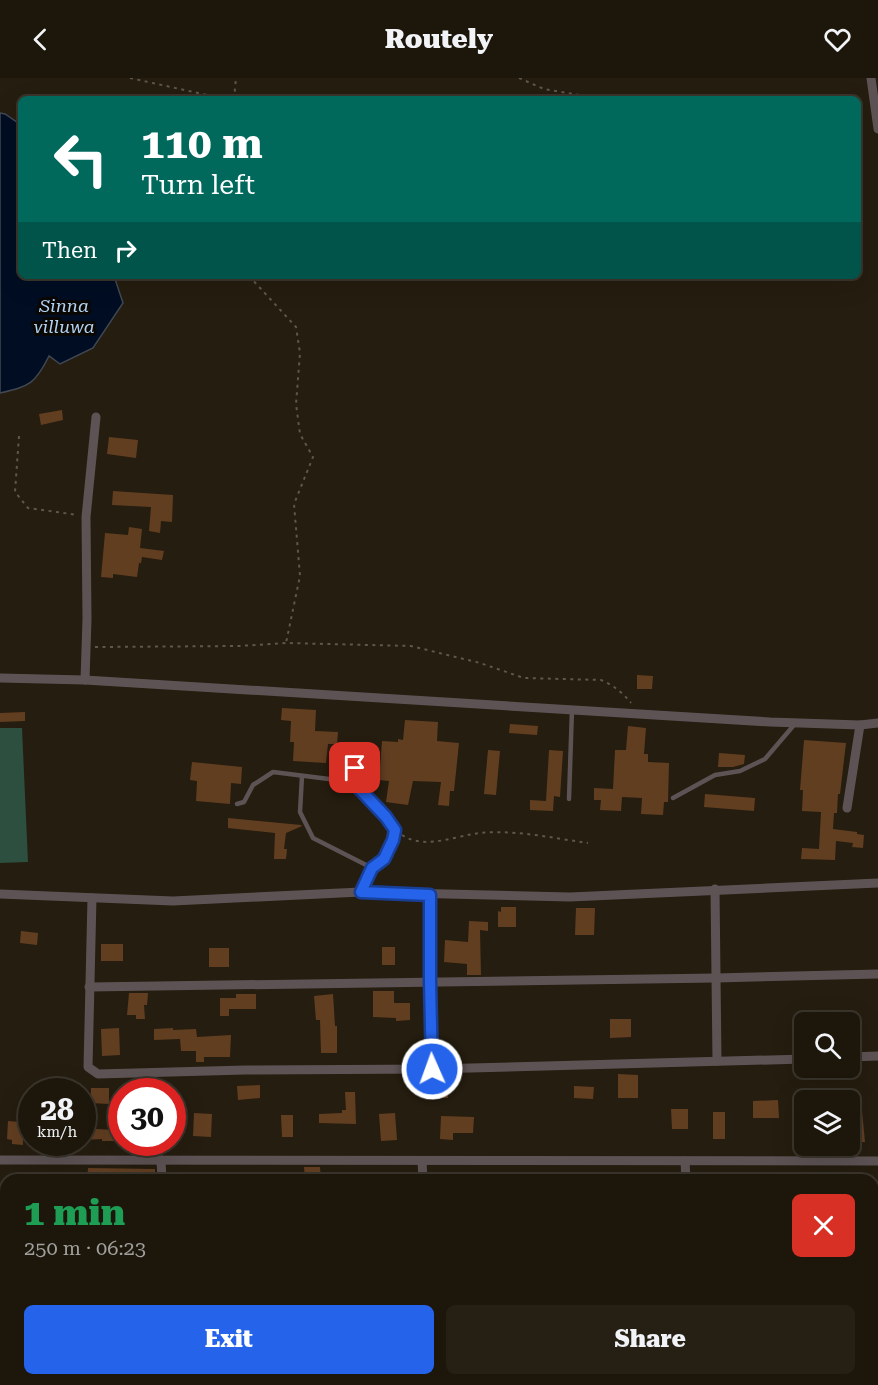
<!DOCTYPE html>
<meta charset="utf-8">
<style>
:root{--surface:#1c160b;--page:#251f14;--text:#f1f3f6;--muted:#a09f9d;--line:#3a352c;--accent:#2563eb}
body{margin:0;font-family:"Roboto Serif",serif;background:var(--page);color:var(--text);height:100vh;display:flex;flex-direction:column;font-size:22px;white-space:nowrap}
*{box-sizing:border-box;margin:0}
p{font-size:20px;color:var(--muted)}
.icon{flex:none;width:33px;height:33px;fill:none;stroke:currentColor;stroke-width:2;stroke-linecap:round;stroke-linejoin:round}
.map{position:relative;flex:1;overflow:hidden}
.sheet{position:absolute;left:0px;top:1096px;width:879px;height:212px;display:flex;flex-direction:column;background:var(--surface);border-radius:18px 18px 0 0;box-shadow:0 6px 24px #0002,0 0 0 2px var(--line)}
.sheet>*{flex:none}
.top-card{position:absolute;left:18px;top:18px;width:843px;height:183px;border-radius:9px;box-shadow:0 6px 24px #0002,0 0 0 2px var(--line);background:#00695c;color:#fff;overflow:hidden}
.fabs{position:absolute;left:794px;top:934px;display:grid;gap:12px}
.fabs a{display:grid;place-items:center;width:66px;height:66px;border-radius:9px;background:var(--surface);box-shadow:0 6px 24px #0002,0 0 0 2px var(--line);font-size:30px}
.speed{position:absolute;left:18px;top:1000px;display:flex;gap:12px;font-size:30px;font-weight:700;text-align:center}
.speed>*{display:grid;place-content:center;width:78px;height:78px;border-radius:50%;background:var(--surface);box-shadow:0 6px 24px #0002,0 0 0 2px var(--line);line-height:1}
.speed small{font-size:15px;font-weight:400}
.speed .limit{border:9px solid #d22;background:#fff;color:#111}
.pin{position:absolute;display:grid;place-items:center;width:51px;height:51px;color:#fff;margin:-26px;border-radius:12px;box-shadow:0 3px 9px #0006}
.me{position:absolute;width:66px;margin:-33px;rotate:358deg;stroke-linejoin:round;filter:drop-shadow(0 0 4px #0008)}
.turn{display:flex;align-items:center;gap:21px;height:126px;padding:0 24px;font-size:27px}
.turn .icon{width:78px;height:78px;stroke-width:2.5}
.turn b{display:block;font-size:42px;line-height:51px}
.then{display:flex;align-items:center;height:57px;padding:0 24px;background:#0003;gap:12px;font-size:22px}
.round{display:grid;place-items:center;flex:none;width:63px;height:63px;border-radius:9px;background:var(--page)}
.summary{display:flex;align-items:center;justify-content:space-between;height:102px;padding:0 24px}
h1{font-size:36px;font-weight:800;line-height:45px;color:#1e9e55}
.action{display:flex;gap:12px;margin-top:auto;padding:12px 24px}
.action a{flex:1;height:69px;border-radius:9px;background:var(--accent);color:#fff;font-size:24px;font-weight:800;line-height:69px;text-align:center}
.action a+a{background:var(--page);color:var(--text)}
header{display:flex;justify-content:space-between;align-items:center;height:78px;padding:0 24px;background:var(--surface);font-size:27px;font-weight:800}
.map>svg:first-child{display:block}
.green{fill:#2c4f40}
.water{fill:#000d22;stroke:#414854;stroke-width:1.5}
.building{fill:#623e21}
.lines{fill:none;stroke-linecap:round;stroke-linejoin:round}
.path{stroke:#5e574b;stroke-width:2;stroke-dasharray:3 4.5;stroke-linecap:butt}
.lane{stroke:#5d5355;stroke-width:4.5}
.street{stroke:#5d5355;stroke-width:9}
.route-casing{stroke:#184099;stroke-width:15}
.route{stroke:#2563eb;stroke-width:10}
.labels{text-anchor:middle;stroke-width:6;stroke-linejoin:round;paint-order:stroke}
.water-label{font-size:18px;font-style:italic;fill:#b3d3f5;stroke:#0b0804}
</style>
<header><svg class="icon" aria-label="back" viewBox="0 0 24 24"><path d="M15 5l-7 7 7 7"/></svg>Routely<svg class="icon" aria-label="heart" viewBox="0 0 24 24"><path d="M12 20l-8-8c-3-5 5-10 8-4 3-6 11-1 8 4z"/></svg></header>
<div class="map">
<svg width="878" height="1307" viewBox="0 0 878 1307">
<rect width="100%" height="100%" fill="#251d0f"/>
<polygon class="green" points="0,650 22,650 28,784 0,785"/>
<path class="water" d="M0 35 5 36 21 47V198H114L123 225 93 270 60 286 49 278C35 306 30 308 0 315Z"/>
<g class="building">
<polygon points="62,332 63,342 41,347 39,336"/>
<polygon points="109,359 138,362 136,380 107,376"/>
<polygon points="113,413 173,417 172,444 161,443 160,455 149,453 151,429 112,427"/>
<polygon points="129,449 142,451 140,470 164,473 162,482 142,479 141,485 139,485 137,499 113,496 113,500 101,499 105,455 128,457"/>
<polygon points="637,597 653,598 652,611 637,611"/>
<polygon points="282,630 316,632 315,653 338,654 337,666 328,666 326,685 293,683 294,664 290,664 291,643 281,642"/>
<polygon points="25,634 25,643 0,644 0,635"/>
<polygon points="405,642 438,644 437,663 459,665 454,713 450,713 449,728 438,727 441,704 413,703 408,727 386,724 389,703 379,702 382,663 398,664 398,661 403,662"/>
<polygon points="510,646 538,648 537,657 509,655"/>
<polygon points="628,648 646,650 644,676 648,676 648,684 669,685 668,724 664,724 663,737 641,736 642,720 622,719 621,733 600,732 601,722 594,722 594,710 613,711 615,672 626,672"/>
<polygon points="804,662 846,665 840,716 838,716 837,735 834,735 833,751 857,754 857,756 864,757 863,770 852,769 853,765 836,763 835,782 801,781 802,770 819,771 821,734 802,733 803,712 800,712"/>
<polygon points="488,672 500,673 496,717 484,716"/>
<polygon points="549,672 563,673 560,719 554,718 553,733 530,732 530,722 546,723"/>
<polygon points="719,675 745,677 744,686 733,689 718,689"/>
<polygon points="192,684 242,689 241,706 231,705 230,726 196,723 197,703 190,702"/>
<polygon points="705,716 755,720 754,733 704,729"/>
<polygon points="228,740 301,747 302,748 286,755 284,771 287,771 286,781 274,781 275,755 228,750"/>
<polygon points="501,829 516,829 516,849 498,849 498,833 501,834"/>
<polygon points="576,830 595,830 594,857 575,857"/>
<polygon points="469,843 488,844 488,853 480,852 481,897 467,897 467,886 444,884 445,862 468,864"/>
<polygon points="21,853 38,855 37,867 20,865"/>
<rect x="101" y="866" width="22" height="17"/>
<rect x="382" y="869" width="13" height="18"/>
<rect x="209" y="870" width="20" height="19"/>
<polygon points="373,913 394,913 394,925 410,925 410,942 396,943 396,940 373,939"/>
<polygon points="129,915 148,915 147,927 144,927 145,941 136,941 136,937 127,937"/>
<polygon points="236,916 256,916 256,931 229,931 229,938 220,938 220,920 236,920"/>
<polygon points="333,916 335,948 337,948 337,975 321,975 320,942 316,942 314,918"/>
<polygon points="610,941 631,941 631,959 610,960"/>
<polygon points="119,950 120,977 102,978 101,951"/>
<polygon points="173,950 173,952 196,951 197,959 231,957 230,979 204,979 204,984 196,984 196,973 181,973 180,961 154,962 154,951"/>
<polygon points="618,996 638,997 638,1020 618,1020"/>
<polygon points="425,1000 448,1000 448,1020 425,1019"/>
<polygon points="260,1007 260,1020 238,1022 237,1008"/>
<polygon points="574,1008 594,1009 593,1021 574,1020"/>
<polygon points="91,1010 109,1010 109,1026 91,1025"/>
<polygon points="345,1014 355,1014 356,1046 319,1045 319,1036 342,1035 342,1032 346,1032"/>
<polygon points="778,1022 779,1040 753,1040 753,1023"/>
<polygon points="671,1031 688,1031 688,1051 672,1051"/>
<polygon points="862,1033 865,1064 849,1065 849,1034"/>
<polygon points="95,1034 96,1051 116,1052 116,1063 102,1063 102,1061 82,1062 82,1035"/>
<rect x="713" y="1034" width="12" height="27"/>
<polygon points="194,1035 212,1036 211,1059 193,1058"/>
<polygon points="395,1035 397,1062 381,1063 379,1036"/>
<polygon points="281,1037 293,1037 293,1059 282,1059"/>
<polygon points="441,1038 474,1039 473,1055 453,1055 453,1062 440,1061"/>
<polygon points="8,1043 32,1045 32,1061 23,1061 23,1067 12,1066 12,1062 7,1061"/>
<polygon points="304,1089 320,1089 321,1102 305,1102"/>
<polygon points="88,1090 155,1091 155,1102 87,1102"/>
</g>
<g class="lines">
<g class="path">
<polyline points="130,0 225,21"/>
<polyline points="519,0 544,11 586,18"/>
<polyline points="234,21 236,0"/>
<polyline points="249,198 296,249 300,275 296,326 300,356 313,379 294,426 300,498 286,565"/>
<polyline points="19,358 15,414 28,430 78,437"/>
<path d="M95 569 239 568 286 565 411 568 480 585 524 600 601 602C613 607 623 615 631 625"/>
<path d="M402 757C423 771 450 760 473 756 508 750 552 760 588 765"/>
</g>
<g class="lane">
<polyline points="357,676 353,704 386,739 395,752 393,762 384,781 372,790 361,814"/>
<polyline points="302,698 300,734 313,760 372,790"/>
<polyline points="673,720 715,697 740,693 765,681 794,647"/>
<polyline points="569,721 572,631"/>
<polyline points="237,726 244,724 253,707 273,694 353,704"/>
</g>
<g class="street">
<polyline points="871,0 878,51"/>
<polyline points="0,600 85,602 770,644 860,647 878,645"/>
<polyline points="85,602 87,541 86,439 96,339"/>
<polyline points="847,730 860,647"/>
<polyline points="715,811 717,983"/>
<polyline points="0,816 173,823 361,814 570,819 878,805"/>
<polyline points="430,817 430,903 432,991"/>
<polyline points="92,820 88,989 98,996 245,992 432,991 804,981"/>
<polyline points="89,909 716,900 878,896"/>
<polyline points="849,979 878,978"/>
<polyline points="0,1082 878,1083"/>
<polyline points="161,1082 162,1102"/>
<polyline points="422,1083 423,1102"/>
<polyline points="685,1083 686,1102"/>
<polyline points="873,1171 878,1171"/>
<polyline points="0,1173 6,1173"/>
<polyline points="0,1272 6,1272"/>
<polyline points="873,1273 878,1273"/>
</g>
</g>
<g class="lines">
<defs>
<polyline id="route" points="355,690 353,704 386,739 395,752 393,762 384,781 372,790 361,814 430,817 430,903 432,991"/>
</defs>
<use href="#route" class="route-casing"/>
<use href="#route" class="route"/>
</g>
<g class="labels">
<g class="water-label">
<text x="64" y="234">Sinna<tspan x="64" dy="21">villuwa</tspan></text>
</g>
</g>
</svg>
<div class="fabs">
<a><svg class="icon" aria-label="search" viewBox="0 0 24 24"><circle cx="10" cy="10" r="6"/><path d="M15 15l6 6"/></svg></a>
<a><svg class="icon" aria-label="layers" viewBox="0 0 24 24"><path d="M12 4l9 5-9 5-9-5zM3 14l9 5 9-5"/></svg></a>
</div>
<div class="speed"><div>28<small>km/h</small></div><div class="limit">30</div></div>
<div class="pin" style="left:355px;top:690px;background:#d93025"><svg class="icon" aria-label="arrive" viewBox="0 0 24 24"><path d="M6 21V4h12l-3 4 3 4H6"/></svg></div>
<svg class="me" style="left:432px;top:991px" viewBox="-20 -20 40 40"><circle r="17" fill="#2563eb" stroke="#fff" stroke-width="3"/><path d="M0-11L8 9 0 5-8 9z" fill="#fff"/></svg>
<div class="top-card">
<div class="turn"><svg class="icon" aria-label="left" viewBox="0 0 24 24"><path d="M17 20v-9H6M10 6l-5 5 5 5"/></svg><div><b>110 m</b>Turn left</div></div>
<div class="then">Then<svg class="icon" aria-label="right" viewBox="0 0 24 24"><path d="M7 20v-9h11M14 6l5 5-5 5"/></svg></div>
</div>
<section class="sheet">
<div class="summary"><div><h1>1 min</h1><p>250 m · 06:23</p></div><a class="round" style="background:#d93025;color:#fff"><svg class="icon" aria-label="close" viewBox="0 0 24 24"><path d="M6 6l12 12M18 6L6 18"/></svg></a></div>
<div class="action"><a>Exit</a><a>Share</a></div>
</section>
</div>
